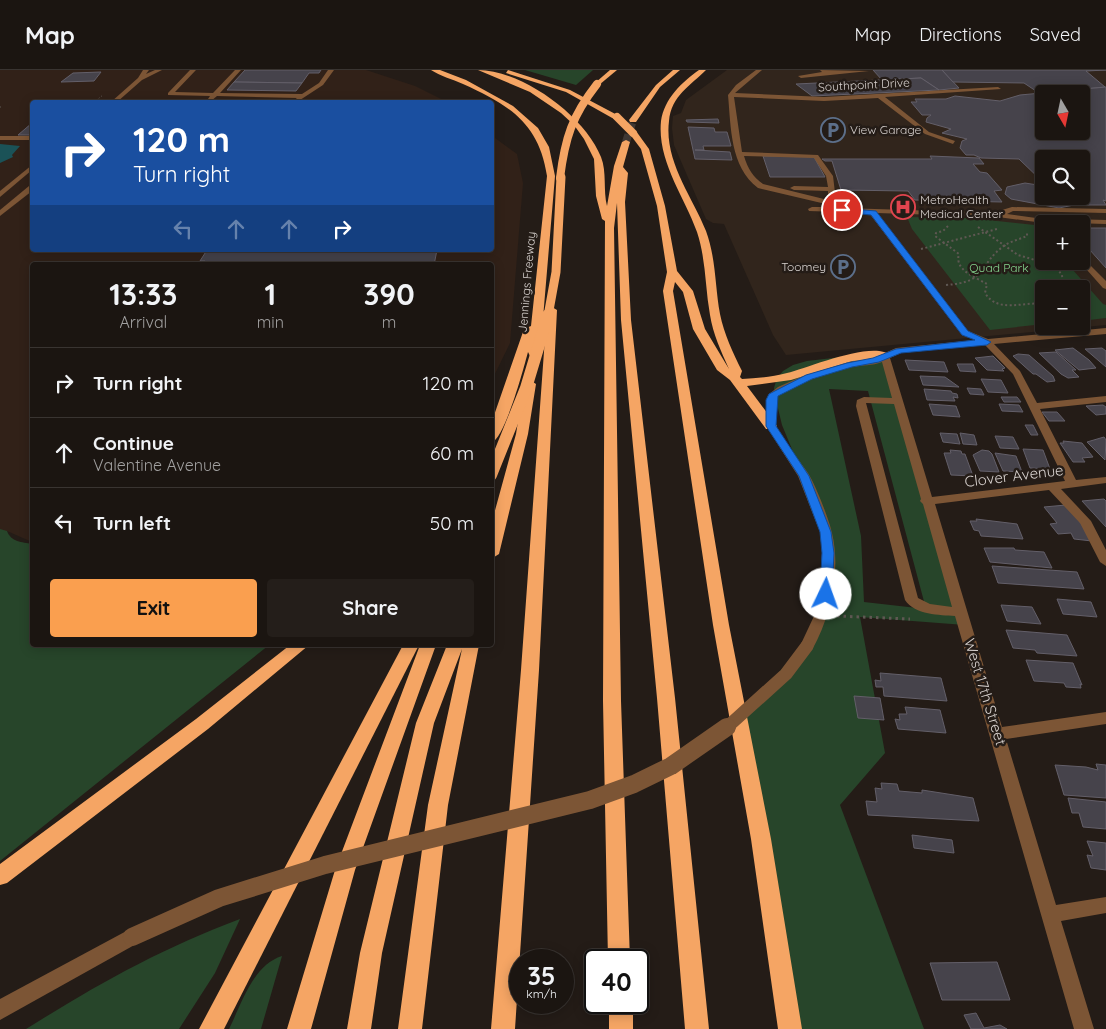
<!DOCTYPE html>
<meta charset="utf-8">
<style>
:root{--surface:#1b1511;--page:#241e1a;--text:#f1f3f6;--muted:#a09f9f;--line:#393431;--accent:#fa9f4f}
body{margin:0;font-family:Quicksand,sans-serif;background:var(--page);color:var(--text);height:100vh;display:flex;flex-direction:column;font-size:19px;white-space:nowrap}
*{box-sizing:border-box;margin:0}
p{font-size:16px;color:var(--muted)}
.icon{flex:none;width:28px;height:28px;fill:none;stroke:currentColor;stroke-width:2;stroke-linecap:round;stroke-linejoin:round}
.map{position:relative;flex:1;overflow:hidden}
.side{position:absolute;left:30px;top:192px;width:464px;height:385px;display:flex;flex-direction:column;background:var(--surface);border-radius:5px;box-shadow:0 2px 12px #0003,0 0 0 1px var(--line)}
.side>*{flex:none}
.banner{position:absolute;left:30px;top:30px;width:464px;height:152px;border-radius:5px;box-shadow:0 2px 12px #0003,0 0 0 1px var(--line);background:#1a4fa0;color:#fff;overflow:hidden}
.needle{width:32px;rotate:171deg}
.buttons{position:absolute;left:1035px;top:15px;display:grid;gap:10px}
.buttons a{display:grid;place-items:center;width:55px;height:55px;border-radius:5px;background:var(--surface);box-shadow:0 2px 12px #0003,0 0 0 1px var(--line);font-size:25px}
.speed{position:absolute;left:509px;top:879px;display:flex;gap:10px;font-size:25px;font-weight:700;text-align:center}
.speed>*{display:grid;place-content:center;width:65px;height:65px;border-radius:50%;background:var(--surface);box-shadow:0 2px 12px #0003,0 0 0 1px var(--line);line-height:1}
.speed small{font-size:12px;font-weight:400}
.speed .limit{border:2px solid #111;border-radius:8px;background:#fff;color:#111}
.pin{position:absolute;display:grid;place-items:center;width:42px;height:42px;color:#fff;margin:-21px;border:2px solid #fff;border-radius:50%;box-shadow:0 1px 5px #0007}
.me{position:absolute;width:55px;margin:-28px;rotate:3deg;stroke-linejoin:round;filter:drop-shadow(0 0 4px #0008)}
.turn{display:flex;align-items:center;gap:18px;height:105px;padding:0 20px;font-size:22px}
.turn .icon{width:65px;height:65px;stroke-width:2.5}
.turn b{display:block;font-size:35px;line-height:42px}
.lanes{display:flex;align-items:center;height:48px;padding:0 20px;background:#0003;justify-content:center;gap:25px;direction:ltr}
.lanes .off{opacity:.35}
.eta{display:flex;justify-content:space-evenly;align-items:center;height:85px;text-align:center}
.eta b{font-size:30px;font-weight:700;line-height:35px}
.action{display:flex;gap:10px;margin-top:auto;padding:10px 20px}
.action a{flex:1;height:58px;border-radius:5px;background:var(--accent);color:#111;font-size:20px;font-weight:700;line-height:58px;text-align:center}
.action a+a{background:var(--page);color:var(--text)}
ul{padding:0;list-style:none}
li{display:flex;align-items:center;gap:15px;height:70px;padding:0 20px;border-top:1px solid var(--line)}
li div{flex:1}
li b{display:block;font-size:19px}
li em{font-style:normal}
header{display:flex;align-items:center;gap:30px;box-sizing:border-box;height:70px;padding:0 25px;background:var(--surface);border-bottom:1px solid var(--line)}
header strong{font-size:24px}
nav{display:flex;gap:28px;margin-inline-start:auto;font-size:18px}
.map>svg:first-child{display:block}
.commercial{fill:#312118}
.built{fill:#31251c;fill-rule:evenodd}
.green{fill:#27452a;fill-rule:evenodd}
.water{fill:#1b5257}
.building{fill:#46434b;stroke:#635f69;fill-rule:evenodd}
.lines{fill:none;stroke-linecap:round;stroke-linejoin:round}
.highway-tunnel{stroke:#3f3733;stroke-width:8;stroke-dasharray:8 4;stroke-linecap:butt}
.path-far2{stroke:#5f5853;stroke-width:1;stroke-dasharray:1 2;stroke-linecap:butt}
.path-far1{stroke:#5f5853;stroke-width:2;stroke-dasharray:2 2.5;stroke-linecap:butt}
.path{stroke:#5f5853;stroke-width:3;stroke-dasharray:2.5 4;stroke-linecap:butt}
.minor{fill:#7c5535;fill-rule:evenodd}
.highway{fill:#f5a564;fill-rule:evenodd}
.minor-bridge-far1{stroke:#7c5535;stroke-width:13}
.minor-bridge{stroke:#7c5535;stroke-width:18}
.highway-bridge-far2{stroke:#f5a564;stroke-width:8}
.highway-bridge-far1{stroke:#f5a564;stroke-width:9}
.highway-bridge{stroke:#f5a564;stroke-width:12}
.route{fill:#1a73e8;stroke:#114b97}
.labels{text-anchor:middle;stroke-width:5;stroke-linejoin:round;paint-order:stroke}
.far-street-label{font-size:12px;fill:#d8d2cf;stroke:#241c17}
.far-poi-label{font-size:12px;fill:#d8d2cf;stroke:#241c17;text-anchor:start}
.far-park-label{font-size:12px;fill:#86d68f;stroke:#241c17}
.street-label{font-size:15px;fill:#d8d2cf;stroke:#241c17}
</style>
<header>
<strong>Map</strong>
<nav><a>Map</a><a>Directions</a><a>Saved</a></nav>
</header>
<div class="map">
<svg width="1106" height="959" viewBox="0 0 1106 959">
<rect width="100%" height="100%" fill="#241c17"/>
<polygon class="commercial" points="0,0 366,0 415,16 447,32 32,32 32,180 491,180 491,65 517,84 523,113 510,273 491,312 491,195 32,195 32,472 7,461 0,461"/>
<path class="built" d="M727 0H1106V255L786 285 773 265 724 154 713 153 706 149 674 75 672 58 673 46 681 43 686 30ZM1044 24H1081V61H1044ZM1044 89H1081V126H1044ZM1044 154H1081V191H1044ZM1044 219H1081V256H1044Z"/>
<g class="green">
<polygon points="525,0 593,0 576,15"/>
<polygon points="907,147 970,148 1044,156 1044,191 1065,191 1103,234 1106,235 1106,248 1081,251 1081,219 1044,219 1044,254 990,260 912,159"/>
<path d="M884 282 965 555 860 547 885 683 840 735 924 959H790L735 652 817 559 826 462 782 355 775 326 774 318 777 308 783 301 793 295 807 291ZM829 319 868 321 926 539 864 532 861 466Z"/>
<path d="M0 459 7 461C11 472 22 472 32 474V575H269L0 791Z"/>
<path d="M240 849 215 903 179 959H26C98 914 160 879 240 849Z"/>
<path d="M282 886 261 959H229C242 933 253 895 282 886Z"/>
</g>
<polygon class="water" points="0,74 20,76 12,85 13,87 0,93"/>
<g class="building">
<polygon points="245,0 321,0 319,3 309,3 302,13 234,12"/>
<polygon points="873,0 942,0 959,18 939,20 921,8 882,10"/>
<polygon points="942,0 1106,0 1086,1 1105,17 1039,23 1024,13 953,12"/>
<polygon points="101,2 94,11 61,12 73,3"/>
<polygon points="921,8 939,20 812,26 796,14"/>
<polygon points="234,12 302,13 296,21 227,20"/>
<path d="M1106 17V131L1103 130 1106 135H1074L1059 138 1011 129 1005 124 1007 117 1025 113 1044 116V126H1081V89H1044V113L1019 89 981 88 974 85H966L960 78 962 71 967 69 942 63 951 59 926 52 927 48 931 45H922L911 32H917L915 29H946L955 26 1000 31 1020 25ZM1044 24H1081V61H1044Z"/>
<polygon points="718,49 719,53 687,52 686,50"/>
<polygon points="32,53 32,65 18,65"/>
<polygon points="688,57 714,58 715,62 727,62 731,76 703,76 704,80 695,80 730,82 732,90 695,89"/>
<polygon points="763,86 814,87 825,107 770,107"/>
<polygon points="930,86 979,88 984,94 973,94 980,102 987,103 1002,120 994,121 1002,132 915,130 908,121 841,120 832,91 825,91 822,89 932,89"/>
<polygon points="1081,158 1106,158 1106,198 1081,170"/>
<polygon points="207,180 437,180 434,195 202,195 205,191 200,191"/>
<polygon points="1073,278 1089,290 1096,298 1079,300 1055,280"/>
<polygon points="1102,278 1106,281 1106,297 1085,279"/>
<polygon points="1056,282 1076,300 1072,300 1079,307 1068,308 1061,304 1039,283"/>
<polygon points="1018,284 1029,285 1053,306 1055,311 1047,312 1036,304 1033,304 1013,286"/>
<polygon points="993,286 1005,298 1002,299 1004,301 987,300 975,288"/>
<polygon points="905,290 944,292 948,302 909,300"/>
<polygon points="957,294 973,294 976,302 960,301"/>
<polygon points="920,306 945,307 959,317 923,315"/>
<polygon points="981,309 1001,310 1008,323 988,322"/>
<polygon points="967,318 981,319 984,325 970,324"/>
<polygon points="924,319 951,321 952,323 957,324 958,328 953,327 955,331 927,330"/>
<polygon points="1001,327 1017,327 1021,332 1004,332"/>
<polygon points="929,334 956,336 960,347 933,345"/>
<polygon points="999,334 1019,335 1023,342 1002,341"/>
<polygon points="1103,335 1106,337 1106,344 1096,345 1086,336"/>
<polygon points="1042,342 1057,342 1065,351 1049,351"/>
<polygon points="1025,355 1033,355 1038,365 1031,365"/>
<polygon points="940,363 957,364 960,374 943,372"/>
<polygon points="960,363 974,365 977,375 963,374"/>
<polygon points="995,366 1013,367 1019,379 1000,378"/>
<polygon points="1104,367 1106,370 1105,390 1087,372"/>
<polygon points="1063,371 1082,373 1093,387 1082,388 1085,392 1073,392 1060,373 1064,373"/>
<polygon points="1023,379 1043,380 1050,399 1030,398"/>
<polygon points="950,380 961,381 962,384 965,384 973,406 951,405 944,383 951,383"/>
<polygon points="982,380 989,381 992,384 999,402 980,401 973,385"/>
<polygon points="995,383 1016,386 1022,402 1003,401"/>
<polygon points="1104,429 1106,431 1106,457 1082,431"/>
<polygon points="1066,435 1088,462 1092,471 1074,469 1071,463 1058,464 1050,454 1057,453 1044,437"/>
<polygon points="976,449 1017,454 1023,469 981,466 979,461 974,460 970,451 977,451"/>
<polygon points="984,478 1014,478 1015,480 1044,482 1052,498 990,492"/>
<polygon points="992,496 1077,502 1084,519 998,513"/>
<polygon points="1057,529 1091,532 1097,547 1063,544"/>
<polygon points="1001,535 1032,537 1041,554 1007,551"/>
<polygon points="1006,560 1067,565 1077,586 1037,583 1035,580 1013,578"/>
<polygon points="1026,590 1073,593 1082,615 1080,614 1081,618 1066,617 1064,613 1034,611"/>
<polygon points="880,603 941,608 947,631 884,626 883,617 876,617 875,610 881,611"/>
<polygon points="854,626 880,628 884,650 858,648"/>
<polygon points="905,637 940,640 946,663 898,659 895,649 900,650 899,644 907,644"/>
<polygon points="1096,694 1106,695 1106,728 1064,725 1055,695 1086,697 1098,700"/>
<polygon points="881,713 897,714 899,721 922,723 922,720 973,728 979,751 868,745 866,731 877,732 875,718 882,719"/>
<polygon points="1068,728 1106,732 1106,759 1083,757 1079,743 1072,743"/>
<polygon points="912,765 952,770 954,783 914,778"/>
<polygon points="1087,771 1106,773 1106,800 1091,798 1087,785 1093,786"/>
<polygon points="997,892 1010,930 942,930 930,893"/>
<polygon points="976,943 984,958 1000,955 1007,959 971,959 964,945"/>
</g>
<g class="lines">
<polyline class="highway-tunnel" points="626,72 633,50"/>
<g class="path-far2">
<polyline points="94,32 103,25"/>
<polyline points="0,37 2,37"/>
</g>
<g class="path-far1">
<path d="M948 156 943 161 936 163 935 166 959 184C954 200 975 207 987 214L985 223C998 244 1023 231 1044 234"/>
<polyline points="978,157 1018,185 1055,196 1062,205 1063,219"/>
<polyline points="921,179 997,159"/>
<path d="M946 215C989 212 977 195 1005 175 1012 171 1020 169 1027 166V162"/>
</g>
<polyline class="path" points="837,546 910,549"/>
<g class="minor">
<polygon points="143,0 149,0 146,4 155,0 162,0 142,10 117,32 111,32 138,8"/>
<polygon points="190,0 196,0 175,22 213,23 235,0 241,0 220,23 302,24 319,13 328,0 334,0 323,15 297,32 293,31 297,28 217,26 211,31 208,29 210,26 168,25 168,23"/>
<path d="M756 0H762L735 23 824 27 998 17 1001 19 885 27 929 62 955 71 953 74 925 64 878 28 824 31 734 27 742 82 818 85 833 106 836 131 843 138 1002 143V140L1012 137 1106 139V143L1013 141 1007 144 1036 148 1106 150V154L1036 152 998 147 877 143 968 261 988 269 1106 258V264L994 274 1020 301 1037 333 1106 326V332L1040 339 1076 410 1106 407V413L1061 419 1091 451 1106 480V496L1100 492 1080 453 1049 420 935 434 1002 657 1106 642V654L1006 669 1056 835 1106 827V843L1061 851 1094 959H1074L955 546C940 545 915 545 905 530L856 336 857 330 864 327 892 328 882 292C872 296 862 295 852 297 837 300 787 316 778 326 774 330 775 350 776 356 779 366 801 392 808 403 815 414 829 449 832 463 841 501 831 546 812 580H802L800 576 815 544 819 524 822 483 820 462 798 406 766 356V330L769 324 778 317 805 305 851 291 874 288 896 278 975 270 962 265 869 143 809 141 808 139 812 137H832L830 135 758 118C730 97 731 57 728 25L736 15ZM744 86 814 88 826 106 828 117 794 116 790 118 794 120 828 121V130L763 114C753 107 748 99 744 86ZM985 275 1013 304 1065 411 932 427 890 288 901 283ZM866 333 894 334 921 429 920 431 923 434 952 537 930 534 918 528Z"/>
<polygon points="820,0 869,1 801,8 798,6 822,2"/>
<rect x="0" y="66" width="32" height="4"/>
<polygon points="32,95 32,100 0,127 0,121"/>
<polygon points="29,116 32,116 32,121 0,146 0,140"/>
<polygon points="1081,186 1106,211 1106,219 1103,218 1079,191 1081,191"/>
<polygon points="132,858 138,861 141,867 138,873 0,950 0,929"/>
</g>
<g class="highway">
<path d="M431 0H440L466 10 513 36 538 58 549 77 555 106 540 284 534 287 530 286 528 282C524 297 505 369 491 373V354L524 259 531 256 547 106C539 53 509 35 463 14 452 9 440 6 431 0Z"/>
<path d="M478 0C522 0 585 46 601 87 607 102 603 120 607 136L614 96 622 72 626 70 630 72 623 97 628 103 625 132 631 250 675 628 709 959H685L657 628 621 250 617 133 614 158 621 631 630 890H608L603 631 605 151 602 149 596 126 594 89 584 69 574 55 561 43 530 22Z"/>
<polygon points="508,0 570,20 621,47 614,49 566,22 506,3"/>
<polygon points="610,0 617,0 599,15 595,15 595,13"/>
<polygon points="673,0 680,0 660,17 636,52 630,52 629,50 656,15"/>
<path d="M699 0H706C691 15 671 26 669 51 664 91 692 126 706 161 716 188 715 217 720 244 724 264 733 283 742 301L740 307 742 309C757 308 772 307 787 303 808 298 875 269 891 286L885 289 852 291 791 310 747 316 777 356 776 359H766L730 310 717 300 693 259 683 222 675 212 673 221 729 555 771 769 802 959H778L751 769 713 555 663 221 667 202 657 136 641 79 629 63 636 61 649 79 665 136 677 201 693 221 705 259 729 299C721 281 713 264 710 245 705 217 706 189 697 162 684 126 657 91 661 51 664 29 682 12 699 0Z"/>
<polygon points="552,237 557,240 539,600 515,959 491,959 521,600 547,240"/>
<polygon points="530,310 536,314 528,364 499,484 491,489 491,455 516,364 524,314"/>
<polygon points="290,575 309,575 208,659 7,813 0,815 0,794 196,649"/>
<polygon points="403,575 419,575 224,959 199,959"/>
<polygon points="420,575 436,575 355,800 311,959 287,959 335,800"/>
<polygon points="447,575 479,575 448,735 422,959 398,959 428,735 462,579 434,653 382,883 371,959 347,959 360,883 416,653"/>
<rect x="609" y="932" width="24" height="27"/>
</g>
<polyline class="minor-bridge-far1" points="725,659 786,604 807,576"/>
<polyline class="minor-bridge" points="132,867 219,828 325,795 590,730 634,714 671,696 727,657"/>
<g class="highway-bridge-far2">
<polyline points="617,47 633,63"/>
<path d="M560 108C565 68 572 46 597 14"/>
</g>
<polyline class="highway-bridge-far1" points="548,246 556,202 561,107"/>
<polyline class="highway-bridge" points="491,405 526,318 548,245"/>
</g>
<polygon class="route" points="842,138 876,141 968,261 991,272 987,275 901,283 879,292 852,297 812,309 778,326 776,356 809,406 831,462 834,483 832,524 826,528 820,524 822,483 820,462 799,406 766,356 766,330 769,324 806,305 847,293 873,288 896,279 975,270 962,265 871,145 839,142"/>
<defs>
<symbol id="parking-ring" viewBox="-11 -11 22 22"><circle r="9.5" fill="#241c17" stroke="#5c6f8a" stroke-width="1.5"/><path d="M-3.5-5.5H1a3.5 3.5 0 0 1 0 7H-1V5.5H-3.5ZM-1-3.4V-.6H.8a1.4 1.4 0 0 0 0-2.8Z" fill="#5c6f8a"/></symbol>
<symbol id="hospital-ring" viewBox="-11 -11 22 22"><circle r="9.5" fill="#241c17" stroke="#e0444e" stroke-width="1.5"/><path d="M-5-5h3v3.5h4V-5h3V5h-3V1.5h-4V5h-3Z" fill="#e0444e"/></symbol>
</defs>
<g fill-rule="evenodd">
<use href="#parking-ring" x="819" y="46" width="28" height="28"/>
<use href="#hospital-ring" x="889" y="123" width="28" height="28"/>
<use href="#parking-ring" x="829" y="183" width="28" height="28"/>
</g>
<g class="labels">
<g class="far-street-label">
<text transform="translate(864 15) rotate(-3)" y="4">Southpoint Drive</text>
<text transform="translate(527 212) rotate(-85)" y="4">Jennings Freeway</text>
</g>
<g class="far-poi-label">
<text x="850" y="64">View Garage</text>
<text x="920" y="134">MetroHealth<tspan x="920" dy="14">Medical Center</tspan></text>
<text x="826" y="201" text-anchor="end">Toomey</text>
</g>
<g class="far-park-label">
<text x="999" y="202">Quad Park</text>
</g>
<g class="street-label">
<text transform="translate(1014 406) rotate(-7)" y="5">Clover Avenue</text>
<text transform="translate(985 622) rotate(73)" y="5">West 17th Street</text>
</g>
</g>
</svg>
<div class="buttons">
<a><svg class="needle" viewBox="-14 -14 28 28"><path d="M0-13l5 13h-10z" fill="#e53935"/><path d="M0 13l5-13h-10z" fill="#a09f9f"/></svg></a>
<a><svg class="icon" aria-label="search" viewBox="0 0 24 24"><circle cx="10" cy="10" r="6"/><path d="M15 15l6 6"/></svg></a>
<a>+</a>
<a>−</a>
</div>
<div class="speed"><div>35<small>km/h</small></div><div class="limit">40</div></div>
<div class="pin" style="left:842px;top:140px;background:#d93025"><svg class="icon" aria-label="arrive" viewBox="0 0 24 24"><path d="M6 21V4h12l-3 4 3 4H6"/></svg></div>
<svg class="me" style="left:826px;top:524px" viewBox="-20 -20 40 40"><circle r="19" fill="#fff"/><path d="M0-13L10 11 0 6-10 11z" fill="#1a73e8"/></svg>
<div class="banner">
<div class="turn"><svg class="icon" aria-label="right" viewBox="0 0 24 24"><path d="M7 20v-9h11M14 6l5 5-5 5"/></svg><div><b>120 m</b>Turn right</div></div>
<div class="lanes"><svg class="icon off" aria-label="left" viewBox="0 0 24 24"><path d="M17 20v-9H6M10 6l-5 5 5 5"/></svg><svg class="icon off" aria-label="ahead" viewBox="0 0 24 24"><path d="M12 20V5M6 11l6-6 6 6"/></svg><svg class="icon off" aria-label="ahead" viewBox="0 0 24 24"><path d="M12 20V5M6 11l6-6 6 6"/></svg><svg class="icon" aria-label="right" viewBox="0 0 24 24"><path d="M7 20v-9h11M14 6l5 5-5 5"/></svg></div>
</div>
<section class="side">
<div class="eta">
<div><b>13:33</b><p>Arrival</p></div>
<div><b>1</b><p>min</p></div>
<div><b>390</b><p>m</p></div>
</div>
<ul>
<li><svg class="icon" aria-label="right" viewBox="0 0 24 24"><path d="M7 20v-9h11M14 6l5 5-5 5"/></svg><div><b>Turn right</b></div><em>120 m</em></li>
<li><svg class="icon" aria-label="ahead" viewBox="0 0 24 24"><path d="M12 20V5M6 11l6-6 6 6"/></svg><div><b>Continue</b><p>Valentine Avenue</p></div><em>60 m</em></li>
<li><svg class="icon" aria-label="left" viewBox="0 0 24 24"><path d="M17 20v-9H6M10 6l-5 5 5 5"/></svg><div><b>Turn left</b></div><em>50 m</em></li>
</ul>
<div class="action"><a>Exit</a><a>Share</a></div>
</section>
</div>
